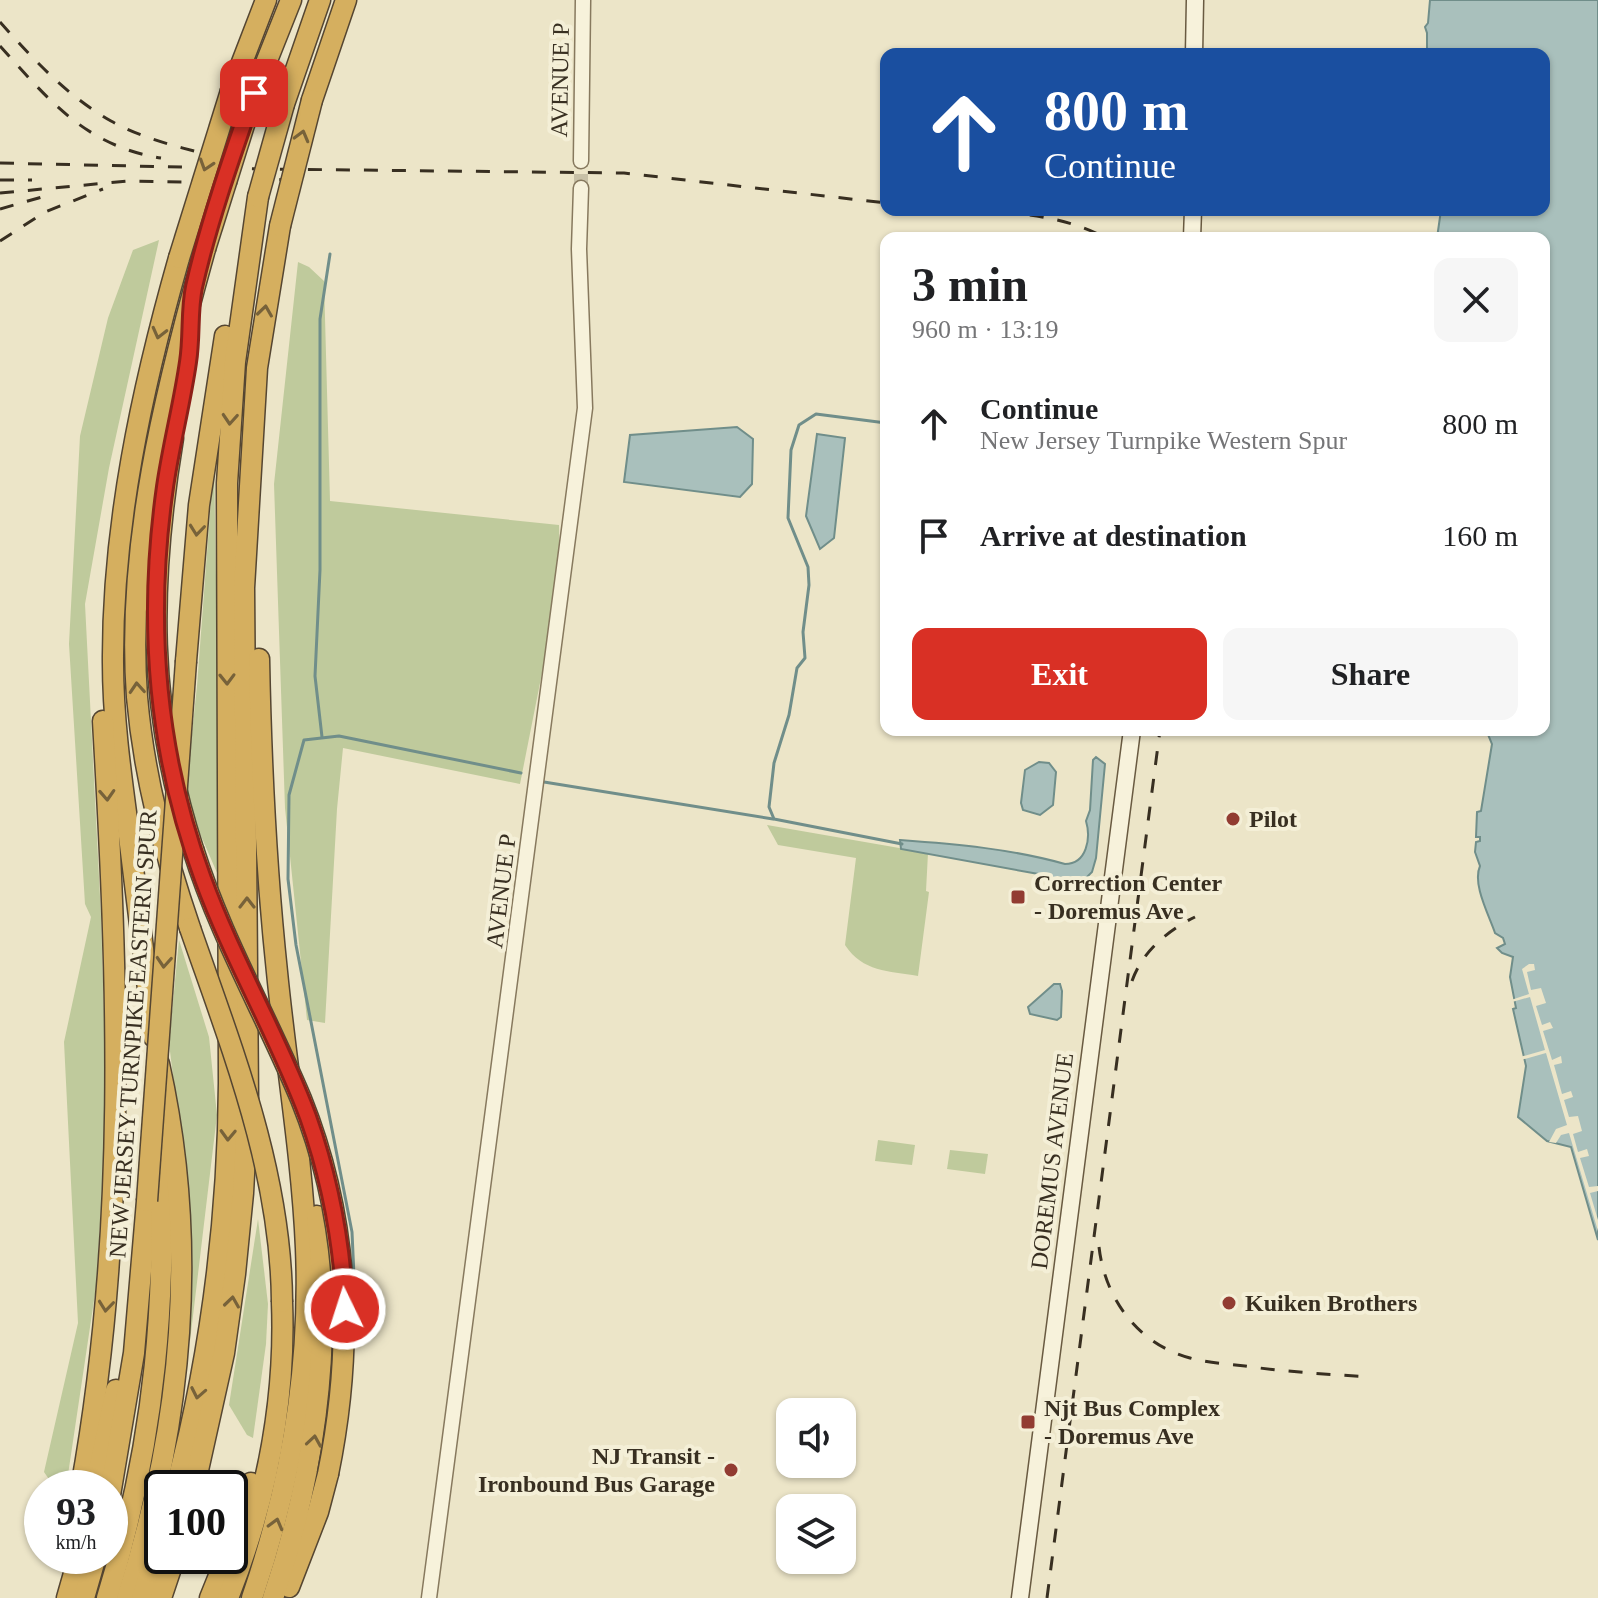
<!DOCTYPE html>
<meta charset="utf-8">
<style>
:root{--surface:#fff;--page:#f6f6f6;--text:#202124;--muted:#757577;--accent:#d93025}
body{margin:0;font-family:Georgia,serif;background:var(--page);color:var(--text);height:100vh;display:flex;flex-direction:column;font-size:30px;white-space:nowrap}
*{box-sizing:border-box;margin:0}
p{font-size:26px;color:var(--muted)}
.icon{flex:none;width:44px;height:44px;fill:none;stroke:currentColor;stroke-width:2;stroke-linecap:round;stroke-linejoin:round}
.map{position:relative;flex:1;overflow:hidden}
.sheet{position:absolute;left:880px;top:232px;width:670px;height:504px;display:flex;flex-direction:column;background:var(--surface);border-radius:16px;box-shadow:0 2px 6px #0004}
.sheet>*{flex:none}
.banner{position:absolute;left:880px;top:48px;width:670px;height:168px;border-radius:16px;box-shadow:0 2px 6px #0004;background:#1a4fa0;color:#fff;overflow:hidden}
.fabs{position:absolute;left:776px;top:1398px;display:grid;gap:16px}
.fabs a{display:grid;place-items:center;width:80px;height:80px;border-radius:16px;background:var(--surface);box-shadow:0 2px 6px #0004;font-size:40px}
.speed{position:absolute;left:24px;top:1470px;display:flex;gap:16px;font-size:40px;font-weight:700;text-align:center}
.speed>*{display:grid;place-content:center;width:104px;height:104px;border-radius:50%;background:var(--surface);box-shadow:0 2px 6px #0004;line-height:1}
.speed small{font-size:20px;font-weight:400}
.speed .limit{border:4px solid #111;border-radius:12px;background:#fff;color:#111}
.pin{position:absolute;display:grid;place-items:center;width:68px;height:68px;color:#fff;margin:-34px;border-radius:16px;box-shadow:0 4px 12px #0006}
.me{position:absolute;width:88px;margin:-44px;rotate:356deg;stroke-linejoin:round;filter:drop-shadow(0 0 6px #0008)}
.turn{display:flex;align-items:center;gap:28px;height:168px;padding:0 32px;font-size:36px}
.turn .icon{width:104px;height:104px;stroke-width:2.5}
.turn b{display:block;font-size:56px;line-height:68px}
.round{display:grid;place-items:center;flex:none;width:84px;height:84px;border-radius:16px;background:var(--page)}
.overview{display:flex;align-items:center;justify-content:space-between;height:136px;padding:0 32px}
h1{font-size:48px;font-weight:700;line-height:60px}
.action{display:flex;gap:16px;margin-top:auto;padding:16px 32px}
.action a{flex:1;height:92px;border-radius:16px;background:var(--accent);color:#fff;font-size:32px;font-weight:700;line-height:92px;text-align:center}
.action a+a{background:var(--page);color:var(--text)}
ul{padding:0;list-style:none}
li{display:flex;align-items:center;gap:24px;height:112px;padding:0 32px}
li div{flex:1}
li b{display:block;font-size:30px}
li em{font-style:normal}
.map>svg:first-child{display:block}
.green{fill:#bfca9c}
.water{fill:#a9c0bc;stroke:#708e8a;stroke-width:2}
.pier{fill:#ece5c8}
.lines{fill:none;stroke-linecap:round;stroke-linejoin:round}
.stream{stroke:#708e8a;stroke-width:3}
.tertiary-tunnel{stroke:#c8c1a7;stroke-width:14;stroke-dasharray:14 7;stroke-linecap:butt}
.tertiary-casing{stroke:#87795e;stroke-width:17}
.secondary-casing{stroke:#695a41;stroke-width:19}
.motorway-casing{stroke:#554632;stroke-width:23}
.tertiary{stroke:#f7f2db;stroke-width:14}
.secondary{stroke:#f7f2db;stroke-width:16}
.motorway{stroke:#d5af5f;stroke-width:20}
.rail{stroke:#382f21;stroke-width:3;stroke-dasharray:14 14;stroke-linecap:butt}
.motorway-bridge-casing{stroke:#554632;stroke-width:23;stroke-linecap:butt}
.motorway-bridge{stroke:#d5af5f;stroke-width:20}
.oneway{stroke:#77623a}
.route-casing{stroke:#8d1f18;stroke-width:20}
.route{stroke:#d93025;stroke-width:14}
.poi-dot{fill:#923c32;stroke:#f4efd7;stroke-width:3}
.labels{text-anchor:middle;stroke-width:8;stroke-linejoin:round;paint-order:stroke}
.street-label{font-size:24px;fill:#382f21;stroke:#f4efd7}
.poi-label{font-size:24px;font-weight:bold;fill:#382f21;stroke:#f4efd7;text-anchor:start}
</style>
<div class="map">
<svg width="1598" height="1598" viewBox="0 0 1598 1598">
<rect width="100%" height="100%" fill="#ece5c8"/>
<g class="green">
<polygon points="159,240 109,468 85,604 101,916 107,1113 96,1287 66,1488 55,1488 44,1472 78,1323 64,1042 91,917 85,904 69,644 80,436 108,318 133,250"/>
<polygon points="298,262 309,267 324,281 330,501 559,525 560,582 520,784 343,748 337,809 325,1023 307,1020 285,808 274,484"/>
<polygon points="214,460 221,882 185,799 197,686"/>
<path d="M767 825 928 853 926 891 929 892 918 976C888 971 863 972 845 945L856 858 778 845Z"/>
<polygon points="179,940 209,1037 217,1115 190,1341 189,1208 169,1043"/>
<polygon points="878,1140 915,1145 912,1165 875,1161"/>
<polygon points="950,1150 988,1154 985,1174 947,1169"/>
<polygon points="258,1219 268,1304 266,1344 253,1438 247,1435 229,1405"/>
</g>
<g class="water">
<path d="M1430 0H1598V1240L1571 1147 1547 1141 1518 1117 1526 1066 1513 1009 1516 1008 1510 977 1513 957 1502 953 1497 948 1505 944 1503 938 1495 933C1489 915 1472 884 1480 866L1475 852 1476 842 1480 841V837H1476L1477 812 1481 811 1492 744 1487 732 1468 730H1544V238H1437L1441 210H1544V54H1427V33L1425 27 1428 23Z"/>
<polygon points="737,427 753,439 752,484 740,497 624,482 630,435"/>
<polygon points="817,434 845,438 834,538 820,549 806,516"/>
<path d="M1096 757 1105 764 1096 858 1092 872 1081 883 1059 877 1051 882 1044 875 901 849 900 840C956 844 1012 849 1065 864 1087 864 1091 838 1086 821L1090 810 1093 760Z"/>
<polygon points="1039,762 1049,763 1056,772 1053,805 1040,815 1023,810 1021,803 1025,770"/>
<polygon points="1054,984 1060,984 1062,991 1061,1017 1057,1020 1030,1014 1028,1007"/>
</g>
<polygon class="pier" points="1529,964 1534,964 1535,970 1527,972 1531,990 1541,988 1546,1003 1536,1006 1542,1025 1550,1022 1553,1028 1543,1031 1552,1060 1561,1056 1562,1063 1554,1065 1562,1094 1571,1091 1573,1097 1564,1100 1569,1117 1578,1116 1582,1131 1573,1134 1578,1152 1587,1149 1589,1156 1580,1158 1589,1187 1598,1186 1598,1191 1590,1193 1598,1220 1598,1231 1569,1133 1561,1135 1556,1143 1549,1142 1556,1129 1567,1125 1546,1053 1521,1060 1520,1057 1545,1050 1530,997 1512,1002 1511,1000 1529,994 1522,969"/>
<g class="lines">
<g class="stream">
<polyline points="886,423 816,414 799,425 791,450 788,518 808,567 809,585 803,632 805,658 797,668 789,715 774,763 769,807 774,819 902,844"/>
<polyline points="322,737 315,676 320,570 320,319 330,254"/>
<polyline points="544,782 773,819"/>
<polyline points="355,1298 352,1232 296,945 288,879 289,795 304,740 339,736 521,773"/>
</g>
<polyline class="tertiary-tunnel" points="581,188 581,161"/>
<defs>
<g id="tertiary">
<polyline points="581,161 583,0"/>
<polyline points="429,1598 585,408 579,249 581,188"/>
</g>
<g id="secondary">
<polyline points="1194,54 1195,0"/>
<polyline points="1192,238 1193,210"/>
<polyline points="1020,1598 1132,730"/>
</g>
<g id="motorway">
<polyline points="231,91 266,0"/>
<polyline points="254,93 291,0"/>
<polyline points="312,100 346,0"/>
<polyline points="284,104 320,0"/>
<path d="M173 438C149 583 147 708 193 849"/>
<polyline points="186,661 199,505 225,336"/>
<path d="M190 928C164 852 144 777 137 697 126 547 165 392 205 249"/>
<path d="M154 1037C145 965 136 892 127 820 120 768 113 716 113 663 112 527 142 388 179 258"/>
<path d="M81 1488C128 1229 118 981 103 721"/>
<polyline points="95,1488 116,1390"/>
<path d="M176 1488C211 1355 228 1220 229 1083L227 483 235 362 258 197"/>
<polyline points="194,1488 224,1353 235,1274 243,1193 248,1100 244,588 257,368 280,226"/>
<polyline points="110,1495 134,1353 147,1201"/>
<polyline points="230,1548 251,1483"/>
<polyline points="289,1587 318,1512 328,1474"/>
<polyline points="67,1598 79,1556"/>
<polyline points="84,1598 96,1556"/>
<path d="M107 1598C156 1440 168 1293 159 1129"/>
<path d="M127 1598C183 1423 199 1244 159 1064"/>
<polyline points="142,1598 162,1536"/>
<polyline points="161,1598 175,1556"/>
<polyline points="210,1598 227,1556"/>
<path d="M228 1598C266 1502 286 1405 282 1302"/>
<path d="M252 1598C291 1484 311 1369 306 1248 302 1156 286 1064 277 972 266 868 261 764 259 659"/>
<path d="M273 1598C315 1474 332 1347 317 1216"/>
</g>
</defs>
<use href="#tertiary" class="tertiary-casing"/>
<use href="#secondary" class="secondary-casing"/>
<use href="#motorway" class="motorway-casing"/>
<use href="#tertiary" class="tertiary"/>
<use href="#secondary" class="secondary"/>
<use href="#motorway" class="motorway"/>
<g class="rail">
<path d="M0 22C33 59 67 96 111 121 148 142 194 150 235 162"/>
<path d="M0 46C48 99 85 146 161 158"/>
<polyline points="0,163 266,169 624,173 886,203"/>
<polyline points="0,180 32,180"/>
<polyline points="0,193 128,181 241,183 287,179"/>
<polyline points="0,209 42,197"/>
<path d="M974 210C1019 213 1065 216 1106 238"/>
<polyline points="0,241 45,212 103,189"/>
<path d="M1132 981C1142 952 1168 930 1195 917"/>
<path d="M1099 1247C1105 1299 1138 1344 1190 1358 1208 1363 1227 1364 1245 1366 1286 1372 1327 1374 1368 1377"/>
<polyline points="1047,1598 1160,730"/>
</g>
<defs>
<g id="motorway-bridge">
<polyline points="258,197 284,104"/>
<polyline points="280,226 312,100"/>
<polyline points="205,249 254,93"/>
<polyline points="179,258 231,91"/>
<path d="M193 849C220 936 266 1015 301 1099 350 1221 354 1347 328 1474"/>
<path d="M190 928C232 1049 281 1171 282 1302"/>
<polyline points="147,1201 186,661"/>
</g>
</defs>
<use href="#motorway-bridge" class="motorway-bridge-casing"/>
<use href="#motorway-bridge" class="motorway-bridge"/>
</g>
<defs><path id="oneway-chevron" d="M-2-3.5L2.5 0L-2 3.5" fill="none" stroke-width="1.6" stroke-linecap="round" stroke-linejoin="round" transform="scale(2)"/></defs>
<g class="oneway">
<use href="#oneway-chevron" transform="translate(302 136) rotate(-75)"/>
<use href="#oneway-chevron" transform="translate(206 165) rotate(108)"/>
<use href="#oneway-chevron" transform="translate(265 311) rotate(-82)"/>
<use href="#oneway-chevron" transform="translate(159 333) rotate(104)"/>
<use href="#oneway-chevron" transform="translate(230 419) rotate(94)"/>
<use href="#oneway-chevron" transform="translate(197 530) rotate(96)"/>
<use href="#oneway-chevron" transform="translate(227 679) rotate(89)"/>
<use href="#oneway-chevron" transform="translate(137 688) rotate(-94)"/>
<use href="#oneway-chevron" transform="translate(107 795) rotate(87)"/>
<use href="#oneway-chevron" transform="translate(247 903) rotate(-90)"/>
<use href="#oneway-chevron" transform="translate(164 962) rotate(94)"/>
<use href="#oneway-chevron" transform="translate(228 1135) rotate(92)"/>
<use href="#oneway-chevron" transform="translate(232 1302) rotate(-82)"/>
<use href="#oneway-chevron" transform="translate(106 1306) rotate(96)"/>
<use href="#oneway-chevron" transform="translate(198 1393) rotate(101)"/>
<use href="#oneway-chevron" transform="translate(314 1441) rotate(-81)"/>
<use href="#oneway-chevron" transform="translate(276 1524) rotate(-75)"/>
</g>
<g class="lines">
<defs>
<path id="route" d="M254 93C232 156 209 221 194 287 189 311 192 337 188 362 182 404 171 445 165 487 146 621 156 752 203 879 233 961 278 1036 308 1117 330 1179 342 1243 345 1309"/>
</defs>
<use href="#route" class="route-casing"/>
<use href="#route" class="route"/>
</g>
<g class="poi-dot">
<circle cx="1233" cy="819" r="8"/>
<rect x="1010" y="889" width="16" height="16" rx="4"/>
<circle cx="1229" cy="1303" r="8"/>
<rect x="1020" y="1414" width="16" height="16" rx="4"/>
<circle cx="731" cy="1470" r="8"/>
</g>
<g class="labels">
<g class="street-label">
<text transform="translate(560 80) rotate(-89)" y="8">AVENUE P</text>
<text transform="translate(501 891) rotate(-83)" y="8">AVENUE P</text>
<text transform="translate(133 1034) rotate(-86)" y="8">NEW JERSEY TURNPIKE EASTERN SPUR</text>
<text transform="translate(1052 1161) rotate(-83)" y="8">DOREMUS AVENUE</text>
</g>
<g class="poi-label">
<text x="1249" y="827">Pilot</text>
<text x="1034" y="891">Correction Center<tspan x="1034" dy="28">- Doremus Ave</tspan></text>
<text x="1245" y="1311">Kuiken Brothers</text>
<text x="1044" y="1416">Njt Bus Complex<tspan x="1044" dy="28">- Doremus Ave</tspan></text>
<text x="715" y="1464" text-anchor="end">NJ Transit -<tspan x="715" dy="28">Ironbound Bus Garage</tspan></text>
</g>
</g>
</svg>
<div class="fabs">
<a><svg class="icon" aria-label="sound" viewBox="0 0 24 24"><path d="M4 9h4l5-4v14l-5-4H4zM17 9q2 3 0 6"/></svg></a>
<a><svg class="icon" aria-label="layers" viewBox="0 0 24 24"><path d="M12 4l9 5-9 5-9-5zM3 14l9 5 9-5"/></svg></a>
</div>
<div class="speed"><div>93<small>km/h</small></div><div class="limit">100</div></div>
<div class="pin" style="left:254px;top:93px;background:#d93025"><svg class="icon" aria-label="arrive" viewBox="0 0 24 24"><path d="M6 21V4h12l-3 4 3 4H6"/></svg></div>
<svg class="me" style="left:345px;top:1309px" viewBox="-20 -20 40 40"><circle r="17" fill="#d93025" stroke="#fff" stroke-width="3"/><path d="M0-11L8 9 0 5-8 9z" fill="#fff"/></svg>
<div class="banner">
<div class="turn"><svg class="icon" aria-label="ahead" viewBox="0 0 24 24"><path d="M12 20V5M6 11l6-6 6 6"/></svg><div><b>800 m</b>Continue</div></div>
</div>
<section class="sheet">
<div class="overview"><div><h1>3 min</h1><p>960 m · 13:19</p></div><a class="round"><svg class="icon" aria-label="close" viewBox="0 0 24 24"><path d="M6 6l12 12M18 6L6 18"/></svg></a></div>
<ul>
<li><svg class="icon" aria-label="ahead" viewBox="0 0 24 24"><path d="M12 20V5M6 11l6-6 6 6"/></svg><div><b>Continue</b><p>New Jersey Turnpike Western Spur</p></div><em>800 m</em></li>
<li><svg class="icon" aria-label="arrive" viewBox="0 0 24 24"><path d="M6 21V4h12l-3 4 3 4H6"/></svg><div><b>Arrive at destination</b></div><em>160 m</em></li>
</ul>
<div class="action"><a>Exit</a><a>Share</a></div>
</section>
</div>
